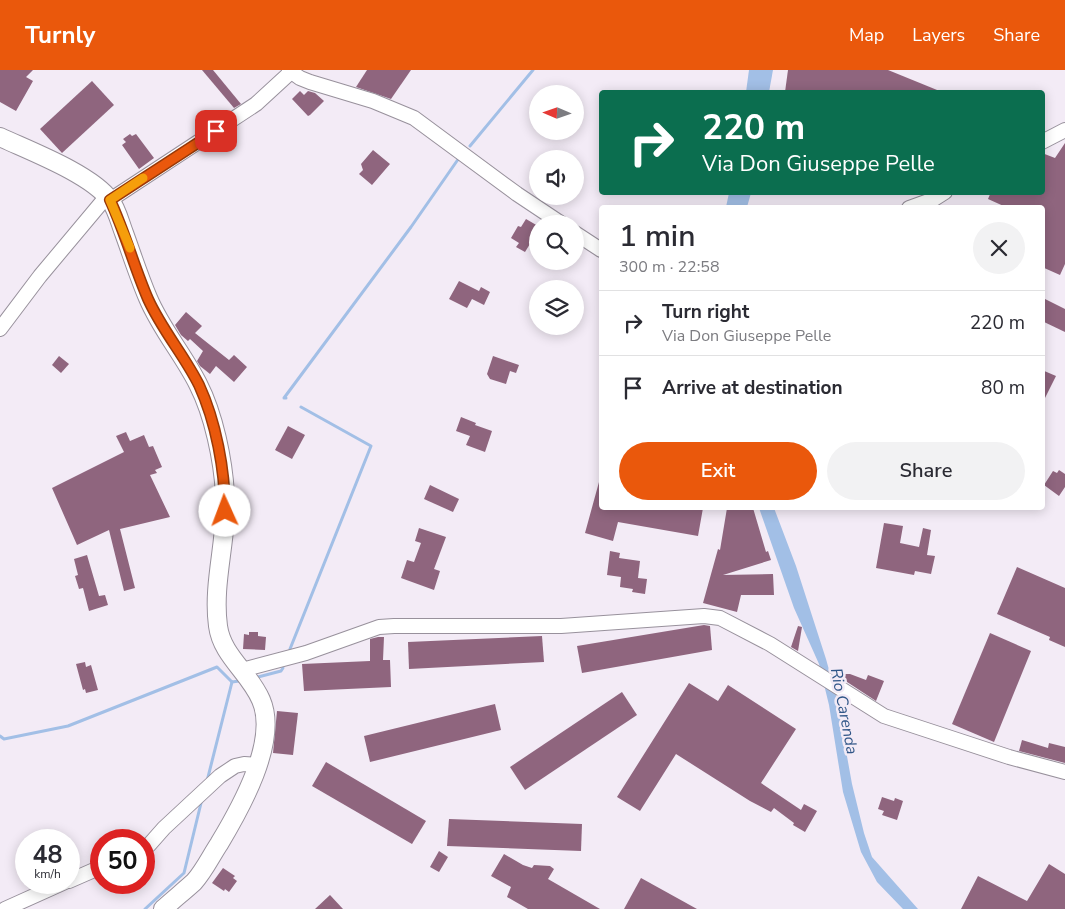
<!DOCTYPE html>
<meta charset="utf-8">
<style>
:root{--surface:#fff;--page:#f2f2f3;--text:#2b2b33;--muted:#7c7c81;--line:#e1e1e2;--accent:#ea580c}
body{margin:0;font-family:"Nunito Sans",sans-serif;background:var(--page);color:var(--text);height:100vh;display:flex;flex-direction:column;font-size:19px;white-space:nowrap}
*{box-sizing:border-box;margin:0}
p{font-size:16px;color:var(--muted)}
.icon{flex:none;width:28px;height:28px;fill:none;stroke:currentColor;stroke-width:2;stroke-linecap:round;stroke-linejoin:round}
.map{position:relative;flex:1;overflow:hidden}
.panel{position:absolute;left:599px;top:135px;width:446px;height:305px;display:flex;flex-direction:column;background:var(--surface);border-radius:5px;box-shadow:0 2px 12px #0003}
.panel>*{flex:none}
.hud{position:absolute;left:599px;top:20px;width:446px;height:105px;border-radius:5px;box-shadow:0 2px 12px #0003;background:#0b6e4f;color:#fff;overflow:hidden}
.needle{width:32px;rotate:272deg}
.tools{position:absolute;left:529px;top:15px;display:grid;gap:10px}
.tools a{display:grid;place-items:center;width:55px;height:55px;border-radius:50%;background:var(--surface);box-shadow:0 2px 12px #0003;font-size:25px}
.speed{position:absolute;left:15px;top:759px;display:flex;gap:10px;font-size:25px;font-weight:700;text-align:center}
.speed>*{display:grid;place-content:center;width:65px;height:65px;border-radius:50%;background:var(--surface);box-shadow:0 2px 12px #0003;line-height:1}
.speed small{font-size:12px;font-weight:400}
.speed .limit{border:8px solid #d22;background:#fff;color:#111}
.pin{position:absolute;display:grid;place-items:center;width:42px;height:42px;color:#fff;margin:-21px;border-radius:10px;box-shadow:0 2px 8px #0006}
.me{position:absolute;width:55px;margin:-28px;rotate:358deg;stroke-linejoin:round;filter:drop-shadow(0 0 4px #0008)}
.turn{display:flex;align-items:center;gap:18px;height:105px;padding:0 20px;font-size:22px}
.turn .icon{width:65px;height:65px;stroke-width:2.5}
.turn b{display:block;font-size:35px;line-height:42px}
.round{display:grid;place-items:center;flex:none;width:52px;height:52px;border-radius:26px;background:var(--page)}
.overview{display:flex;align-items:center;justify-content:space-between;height:85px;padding:0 20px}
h1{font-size:30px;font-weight:600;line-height:38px}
.button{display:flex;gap:10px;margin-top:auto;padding:10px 20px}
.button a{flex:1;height:58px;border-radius:30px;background:var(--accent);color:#fff;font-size:20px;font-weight:600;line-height:58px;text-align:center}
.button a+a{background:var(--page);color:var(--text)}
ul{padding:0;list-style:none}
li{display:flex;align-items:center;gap:15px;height:65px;padding:0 20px;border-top:1px solid var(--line)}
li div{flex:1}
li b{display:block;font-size:19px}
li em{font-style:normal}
header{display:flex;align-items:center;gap:30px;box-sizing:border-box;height:70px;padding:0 25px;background:var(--accent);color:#fff}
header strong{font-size:24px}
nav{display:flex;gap:28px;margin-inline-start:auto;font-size:18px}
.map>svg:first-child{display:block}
.water{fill:#a2bfe6}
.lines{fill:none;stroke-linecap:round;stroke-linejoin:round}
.stream{stroke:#a2bfe6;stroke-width:3}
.building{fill:#8f657e}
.minor-casing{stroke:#98919c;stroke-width:16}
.major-casing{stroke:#98919c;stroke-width:20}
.minor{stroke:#fff;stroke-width:14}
.major{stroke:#fff;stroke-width:18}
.route-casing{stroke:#983908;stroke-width:12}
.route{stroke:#ea580c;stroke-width:9}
.slow{stroke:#f59e0b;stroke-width:9}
.labels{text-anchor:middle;stroke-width:5;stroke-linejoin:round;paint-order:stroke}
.water-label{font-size:16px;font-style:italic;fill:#2f5587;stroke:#f3ebf6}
</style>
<header>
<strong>Turnly</strong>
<nav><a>Map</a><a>Layers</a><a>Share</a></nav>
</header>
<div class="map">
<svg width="1065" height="839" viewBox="0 0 1065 839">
<rect width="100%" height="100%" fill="#f3ebf6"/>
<g class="water">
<polygon points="749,0 773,0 769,22 746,22"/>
<polygon points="729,123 751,123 747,137 726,137"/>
<polygon points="759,438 774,438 796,496 826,589 836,625 852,714 864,763 872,787 918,839 903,839 877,812 861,782 843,722 829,635 819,594 794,538"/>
</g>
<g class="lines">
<g class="stream">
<polyline points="470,76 533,0"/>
<polyline points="286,328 284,328 411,157 459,88"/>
<polyline points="290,579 371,376 301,337"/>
<polyline points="258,607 281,601 283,598"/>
<polyline points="232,612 239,611"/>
<polyline points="0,666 4,669 68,656 217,597 232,612"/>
<polyline points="207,711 232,612"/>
<polyline points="145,839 184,803 202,729"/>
</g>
</g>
<g class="building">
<polygon points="0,0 33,0 26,7 33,11 16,41 0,32"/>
<polygon points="202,0 213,0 241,34 234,38"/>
<polygon points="367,0 411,0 391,29 356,17"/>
<polygon points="788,0 888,0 942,22 785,22"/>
<polygon points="92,11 114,35 62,83 40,59"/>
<polygon points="300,21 304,25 308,21 315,23 324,31 310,45 308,46 292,29"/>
<polygon points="130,64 132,66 136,64 154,88 139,99 122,75 126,72 123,69"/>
<polygon points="1065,73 1065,194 1060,205 1042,197 1042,138 1008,138 988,129 991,122 1042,122 1042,83 1055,88"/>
<polygon points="373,80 390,94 372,115 359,104 363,100 361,94"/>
<polygon points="526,149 538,156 538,165 535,170 533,169 525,182 516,177 519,173 511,168 518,156 521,157"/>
<polygon points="459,211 479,221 481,217 490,222 484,235 472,229 467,238 449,229"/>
<polygon points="1045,229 1065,239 1065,262 1042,251 1042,235"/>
<polygon points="186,242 202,256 195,263 229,290 234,285 247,297 234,312 216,296 210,304 200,296 197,291 203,281 190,269 188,271 181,265 175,255"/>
<polygon points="59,286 69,294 61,303 52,295"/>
<polygon points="493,286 519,295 516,303 510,301 506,314 490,309 487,304"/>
<polygon points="1042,300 1056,306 1042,334"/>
<polygon points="461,347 476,353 475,355 492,361 485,382 466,375 470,366 456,361"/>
<polygon points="288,356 305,365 292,389 275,380"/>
<polygon points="126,362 130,371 144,365 149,377 153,376 162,397 155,400 157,403 150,405 170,447 120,459 135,518 124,521 109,460 77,475 52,418 124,382 116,366"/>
<polygon points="1059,400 1065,404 1065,417 1059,426 1044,415 1053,401 1057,403"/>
<polygon points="599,412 601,413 601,438 703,438 698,466 618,452 613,471 585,463"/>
<polygon points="430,415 459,429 453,442 424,429"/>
<polygon points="727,438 753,438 766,482 768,481 771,490 723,505 773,504 774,525 741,525 737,542 703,533 718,479 720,480"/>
<polygon points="884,453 903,456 900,473 919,477 923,458 931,460 927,485 935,486 931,504 915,501 914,505 876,498"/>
<polygon points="419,458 446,467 434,499 440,501 434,520 401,508 407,490 414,492 421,473 415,471"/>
<polygon points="610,481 620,483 619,488 640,491 638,508 647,509 645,524 632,522 633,519 620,517 621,507 607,505"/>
<polygon points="87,485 99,526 105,525 108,535 89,541 83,518 79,519 75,506 78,505 74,489"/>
<polygon points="1017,497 1065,518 1065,577 1049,570 1050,567 997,544"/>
<polygon points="704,555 710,556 712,580 582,603 577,576"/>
<polygon points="798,556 802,557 798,581 791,577"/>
<polygon points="249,562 258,562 258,566 266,567 265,580 243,579 244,564 249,565"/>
<polygon points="990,563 1031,581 994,672 952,654"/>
<polygon points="542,566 544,592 409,599 408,572"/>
<polygon points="378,567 384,567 383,590 390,590 391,617 304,621 302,594 370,591 370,569"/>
<polygon points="85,592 86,597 91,595 98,620 86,623 85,619 83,620 76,594"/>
<polygon points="843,604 850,604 866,610 868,605 884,611 876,631 841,608"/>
<polygon points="689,613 718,631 728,615 796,659 761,713 801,740 804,734 817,741 805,762 793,755 794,753 774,738 771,742 750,731 676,684 640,741 617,727"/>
<polygon points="622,622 637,645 525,720 510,697"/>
<polygon points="495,634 501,660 370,692 364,666"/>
<polygon points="277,641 298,643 293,685 273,683"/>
<polygon points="1022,670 1048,678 1049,673 1065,677 1065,693 1019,681"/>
<polygon points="326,692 426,751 412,774 312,716"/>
<polygon points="882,727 894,731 895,728 903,731 897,750 882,745 884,741 878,739"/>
<polygon points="449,749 582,754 581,781 447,776"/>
<polygon points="439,781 448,787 439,802 430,797"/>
<polygon points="504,784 523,795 532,798 534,795 550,796 554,799 548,809 600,839 528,839 507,827 511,817 491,806"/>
<polygon points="1049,794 1065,804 1065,839 961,839 978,806 1027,831"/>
<polygon points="223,798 235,806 233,808 237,811 229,822 225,819 224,821 212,813"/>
<polygon points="641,808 697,839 624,839"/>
<polygon points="330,825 343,839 315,839"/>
</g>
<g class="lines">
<defs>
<g id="minor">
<polyline points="289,0 300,8 310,12 373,31 414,48 517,124 562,154"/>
<polyline points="1042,72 1065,60"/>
<polyline points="909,138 934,129 945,122"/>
<polyline points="575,163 601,180"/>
<polyline points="0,259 40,206 102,132 110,130 256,34 293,0"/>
<polyline points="242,600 306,583 379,557 394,556 561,556 704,546 720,548 770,574 884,646 1009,687 1065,702"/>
<polyline points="144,778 149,775 164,758 220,706 235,696 244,694 258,695"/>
<polyline points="69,811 101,797"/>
<polyline points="5,839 65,812"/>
</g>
<path id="major" d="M0 67C30 81 91 104 110 130 117 139 120 153 124 163 132 185 139 207 148 228 161 259 183 284 198 314 214 345 223 390 225 424 228 468 212 512 218 556 222 586 249 602 261 630 279 671 240 739 219 774 211 786 204 801 194 812 184 821 173 830 163 839"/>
</defs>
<use href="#minor" class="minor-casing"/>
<use href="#major" class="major-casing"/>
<use href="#minor" class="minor"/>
<use href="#major" class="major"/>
</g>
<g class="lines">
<defs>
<path id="route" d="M216 61 110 130C125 162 134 197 148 229 162 260 184 285 199 315 216 352 225 400 225 441"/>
</defs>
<use href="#route" class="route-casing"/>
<use href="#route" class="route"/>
<polyline class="slow" points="130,178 110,130 143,108"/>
</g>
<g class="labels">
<g class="water-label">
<text transform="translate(845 641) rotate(79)" y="6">Rio Carenda</text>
</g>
</g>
</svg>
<div class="tools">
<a><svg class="needle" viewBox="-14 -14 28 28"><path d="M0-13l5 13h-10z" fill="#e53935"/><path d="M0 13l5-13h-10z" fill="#7c7c81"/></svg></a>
<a><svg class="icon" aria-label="sound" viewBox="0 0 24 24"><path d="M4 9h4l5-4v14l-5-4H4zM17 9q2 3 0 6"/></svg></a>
<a><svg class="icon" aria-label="search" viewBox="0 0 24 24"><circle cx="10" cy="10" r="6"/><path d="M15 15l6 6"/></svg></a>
<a><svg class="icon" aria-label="layers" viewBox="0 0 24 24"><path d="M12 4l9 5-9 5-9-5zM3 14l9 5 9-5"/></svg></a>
</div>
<div class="speed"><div>48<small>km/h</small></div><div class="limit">50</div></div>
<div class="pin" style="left:216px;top:61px;background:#d93025"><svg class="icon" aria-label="arrive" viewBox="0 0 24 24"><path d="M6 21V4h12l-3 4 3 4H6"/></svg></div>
<svg class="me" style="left:225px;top:441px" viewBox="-20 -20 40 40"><circle r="19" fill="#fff"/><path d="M0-13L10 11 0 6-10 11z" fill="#ea580c"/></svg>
<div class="hud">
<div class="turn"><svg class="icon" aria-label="right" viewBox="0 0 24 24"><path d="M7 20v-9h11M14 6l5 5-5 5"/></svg><div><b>220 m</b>Via Don Giuseppe Pelle</div></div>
</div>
<section class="panel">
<div class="overview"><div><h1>1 min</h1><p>300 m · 22:58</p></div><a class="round"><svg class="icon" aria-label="close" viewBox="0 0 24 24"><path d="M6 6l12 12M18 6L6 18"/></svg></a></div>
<ul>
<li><svg class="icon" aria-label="right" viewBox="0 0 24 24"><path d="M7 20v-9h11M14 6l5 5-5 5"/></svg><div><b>Turn right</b><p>Via Don Giuseppe Pelle</p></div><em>220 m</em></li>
<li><svg class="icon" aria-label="arrive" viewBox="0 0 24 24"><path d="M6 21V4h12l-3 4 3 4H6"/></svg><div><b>Arrive at destination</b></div><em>80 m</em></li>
</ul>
<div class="button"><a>Exit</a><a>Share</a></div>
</section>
</div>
